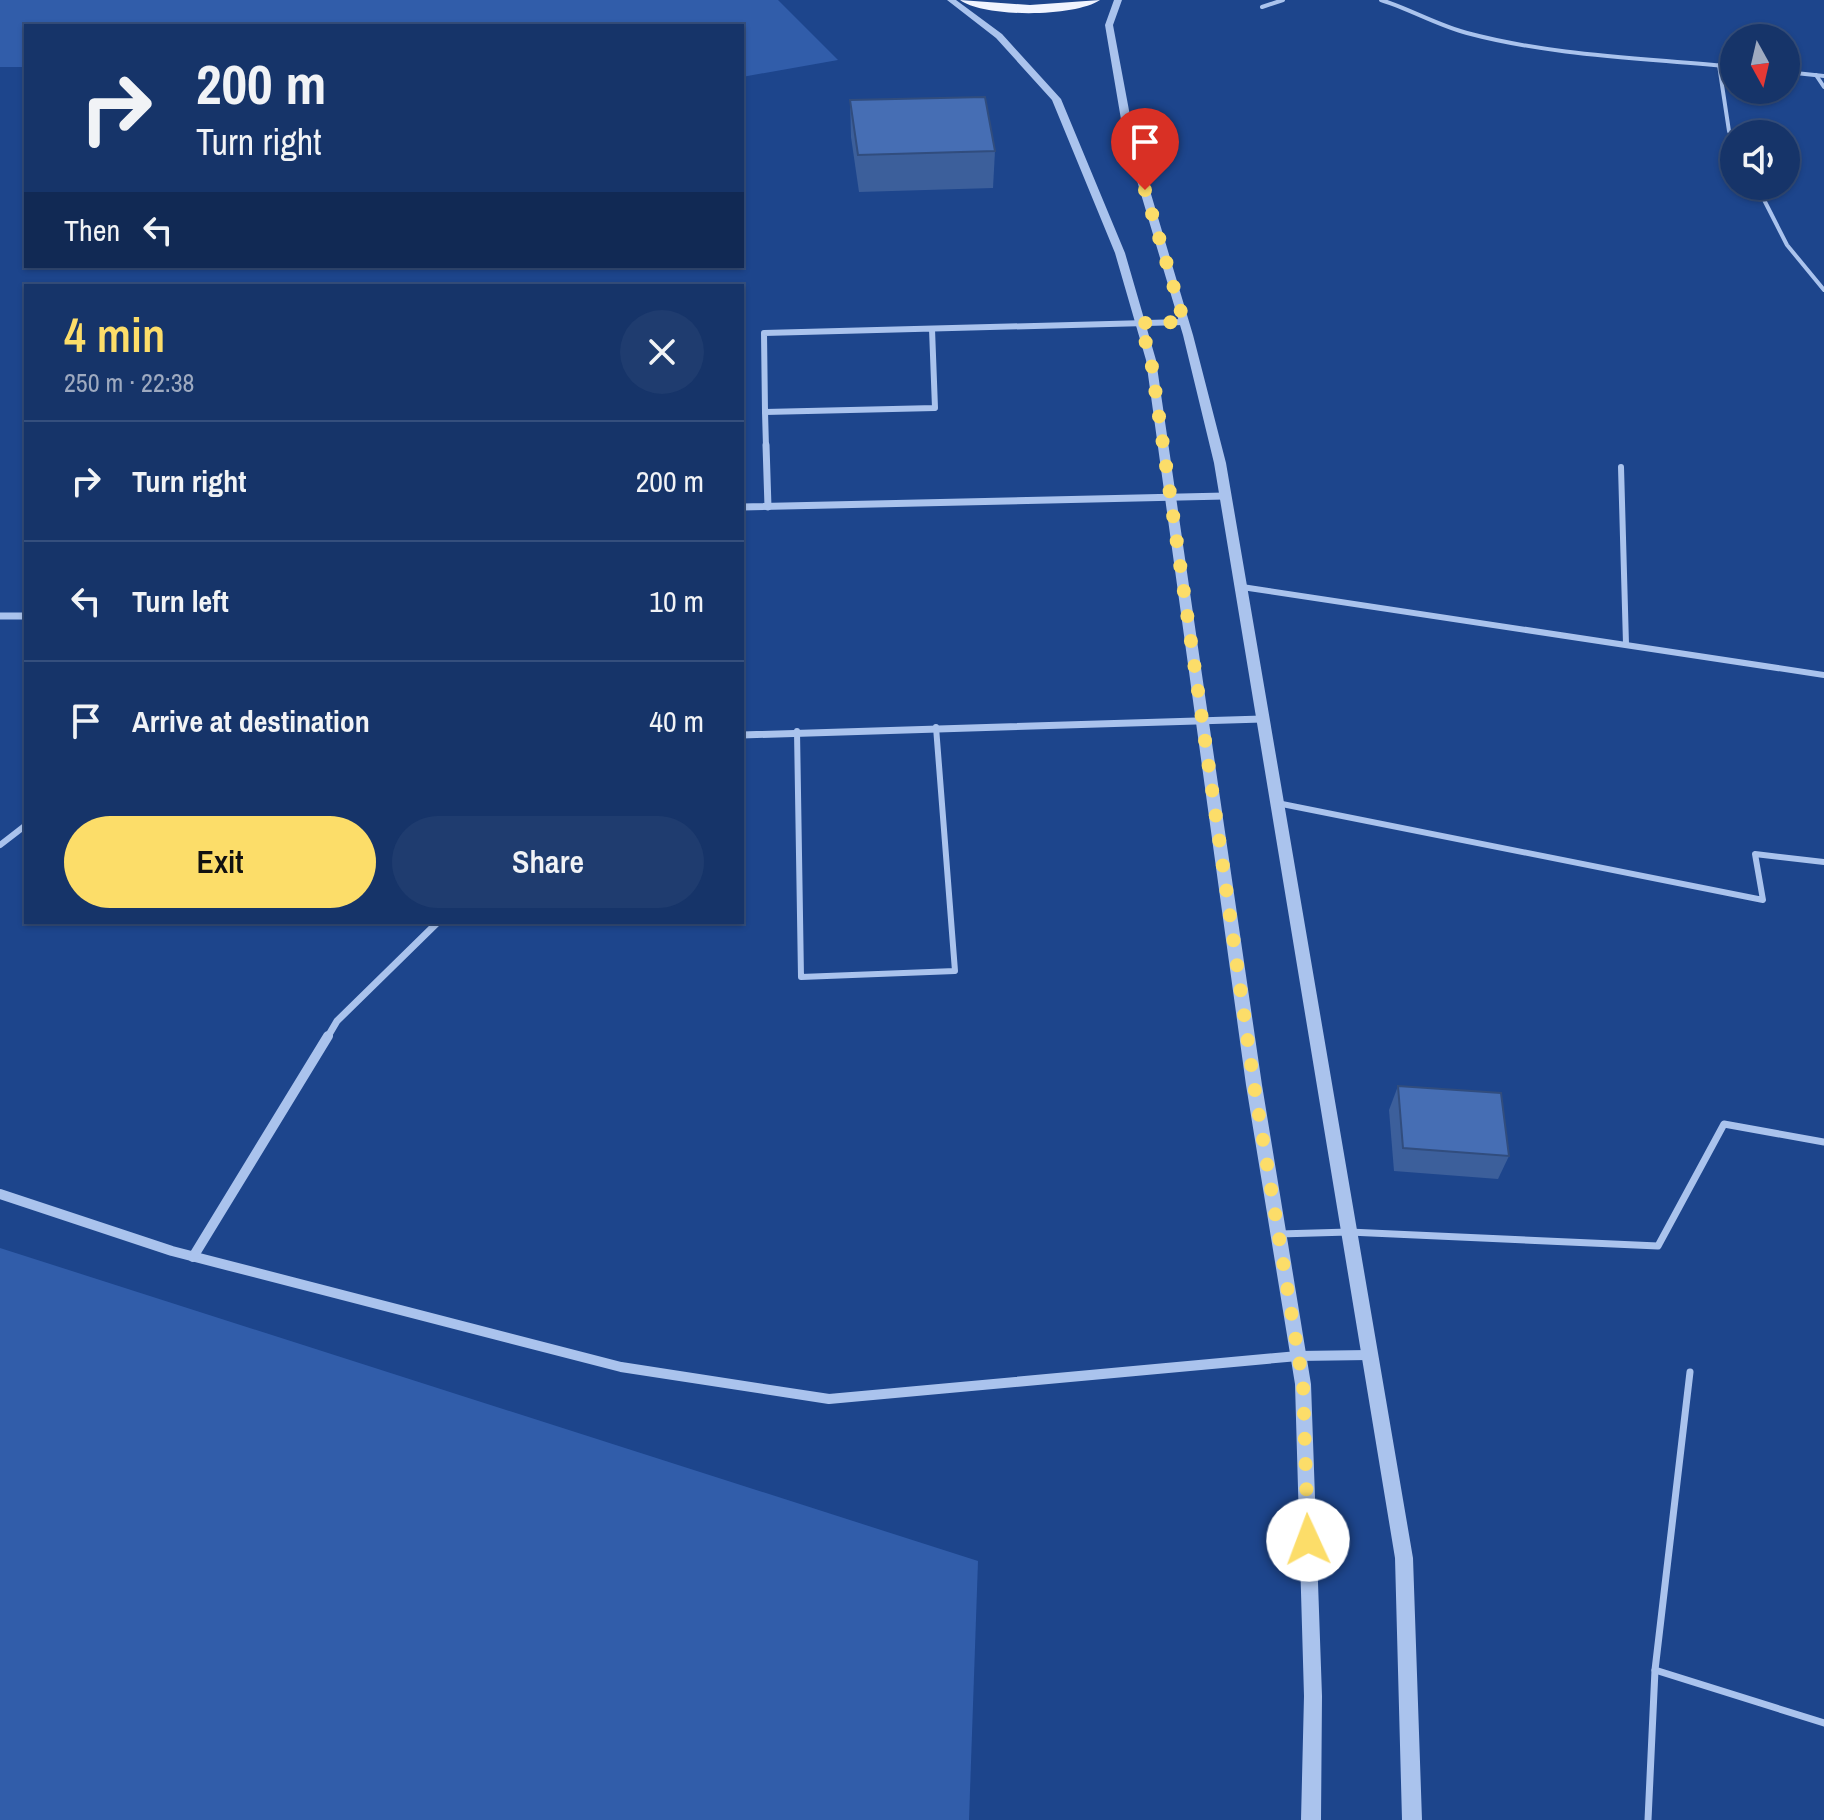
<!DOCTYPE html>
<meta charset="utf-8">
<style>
:root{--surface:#163469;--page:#1f3c6f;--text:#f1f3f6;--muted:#9eaac0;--line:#354f7d;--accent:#fcdd69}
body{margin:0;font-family:"Archivo Narrow",sans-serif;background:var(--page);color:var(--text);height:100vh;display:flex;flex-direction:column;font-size:30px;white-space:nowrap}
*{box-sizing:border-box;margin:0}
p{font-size:26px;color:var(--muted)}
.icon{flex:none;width:44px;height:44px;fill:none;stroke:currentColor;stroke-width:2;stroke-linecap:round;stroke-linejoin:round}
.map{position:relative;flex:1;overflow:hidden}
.side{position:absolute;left:24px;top:284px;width:720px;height:640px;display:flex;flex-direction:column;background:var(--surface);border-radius:0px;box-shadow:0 2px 6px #0004,0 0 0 2px var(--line)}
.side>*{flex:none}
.banner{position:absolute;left:24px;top:24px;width:720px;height:244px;border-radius:0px;box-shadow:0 2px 6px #0004,0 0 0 2px var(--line);background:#163469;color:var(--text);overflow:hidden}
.needle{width:52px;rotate:172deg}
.fabs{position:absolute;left:1720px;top:24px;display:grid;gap:16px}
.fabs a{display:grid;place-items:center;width:80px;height:80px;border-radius:50%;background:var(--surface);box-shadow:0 2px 6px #0004,0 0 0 2px var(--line);font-size:40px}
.pin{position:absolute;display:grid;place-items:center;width:68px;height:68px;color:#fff;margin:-82px -34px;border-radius:50% 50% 50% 0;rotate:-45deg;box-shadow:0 0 8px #0007}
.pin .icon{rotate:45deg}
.me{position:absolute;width:88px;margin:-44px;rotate:358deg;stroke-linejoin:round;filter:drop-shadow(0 0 6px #0008)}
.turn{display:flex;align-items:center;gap:28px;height:168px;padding:0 40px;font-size:36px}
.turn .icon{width:104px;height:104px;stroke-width:2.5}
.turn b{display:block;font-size:56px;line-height:68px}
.then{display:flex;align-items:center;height:76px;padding:0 40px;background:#0003;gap:16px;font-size:30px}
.round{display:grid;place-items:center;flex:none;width:84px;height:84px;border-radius:42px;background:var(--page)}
.summary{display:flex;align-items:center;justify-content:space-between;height:136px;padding:0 40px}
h1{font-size:48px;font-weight:600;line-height:60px;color:var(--accent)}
.button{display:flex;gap:16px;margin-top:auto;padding:16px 40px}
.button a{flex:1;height:92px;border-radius:48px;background:var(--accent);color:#111;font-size:32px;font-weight:600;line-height:92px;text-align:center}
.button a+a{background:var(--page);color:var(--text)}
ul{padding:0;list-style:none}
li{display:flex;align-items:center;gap:24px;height:120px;padding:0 40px;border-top:2px solid var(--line)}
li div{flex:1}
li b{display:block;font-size:30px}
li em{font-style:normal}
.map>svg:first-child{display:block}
.green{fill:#315daa}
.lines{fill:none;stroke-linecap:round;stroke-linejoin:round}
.service-far2{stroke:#aac3ed;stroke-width:4}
.service-far1{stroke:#aac3ed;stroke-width:6}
.service{stroke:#aac3ed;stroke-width:7}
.minor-far2{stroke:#aac3ed;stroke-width:6}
.minor-far1{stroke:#aac3ed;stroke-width:7}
.minor{stroke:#aac3ed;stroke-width:10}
.tertiary{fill:#aac3ed;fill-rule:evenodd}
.primary{fill:#f0f4ff;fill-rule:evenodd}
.wall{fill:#3c5f9b}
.building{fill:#466eb4;stroke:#314d7e;stroke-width:2}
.route{stroke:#fcdd69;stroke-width:14;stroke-dasharray:0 25.2}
</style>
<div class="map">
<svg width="1824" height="1820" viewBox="0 0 1824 1820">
<rect width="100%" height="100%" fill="#1d458c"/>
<g class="green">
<polygon points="0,0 778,0 838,60 742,77 742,26 26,26 26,67 0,67"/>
<polygon points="0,1248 978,1561 969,1820 0,1820"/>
</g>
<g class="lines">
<g class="service-far2">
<path d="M1381 0C1410 9 1437 25 1467 33 1553 56 1645 58 1734 67"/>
<polyline points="1262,7 1283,0"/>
<polyline points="1719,65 1729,131 1734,141"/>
<polyline points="1786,72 1824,76"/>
<polyline points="1816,75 1824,87"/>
<polyline points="1757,186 1787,245 1824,290"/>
</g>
<g class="service-far1">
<polyline points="1621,467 1626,644"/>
<polyline points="1242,587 1824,675"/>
<polyline points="797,731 801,977 955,971 936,727"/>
<polyline points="1277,803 1763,900 1755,854 1824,862"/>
<polyline points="0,845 26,825"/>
</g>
<g class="service">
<polyline points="1279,1234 1349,1232 1658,1246 1724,1124 1824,1142"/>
<polyline points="1655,1670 1824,1723"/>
<polyline points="1648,1820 1655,1670 1690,1372"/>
</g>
<g class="minor-far2">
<polyline points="932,329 935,408 765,412 764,333 1184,322"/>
<polyline points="765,412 766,447"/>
</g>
<g class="minor-far1">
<polyline points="766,445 768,507"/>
<polyline points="742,507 1225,496"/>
<polyline points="0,616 26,616"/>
<polyline points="742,735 1262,719"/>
<polyline points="327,1038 337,1021 438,922"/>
</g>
<g class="minor">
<polyline points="0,1194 172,1251 621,1367 829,1399 1298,1356 1369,1355"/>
<polyline points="193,1257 328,1036"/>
</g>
<g class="tertiary">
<polygon points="947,0 956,0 1002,34 1061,99 1125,253 1156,360 1262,1085 1311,1384 1322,1696 1321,1820 1301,1820 1304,1696 1295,1384 1246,1085 1146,360 1115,253 1052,100 996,38"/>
<polygon points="1114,0 1122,0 1113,25 1134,137 1193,335 1226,463 1413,1558 1422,1820 1402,1820 1395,1558 1214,463 1183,335 1124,137 1105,25"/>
</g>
<path class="primary" d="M960 0 1030 5 1100 0C1075 17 985 18 960 0Z"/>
</g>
<g class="wall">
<polygon points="850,100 995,151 993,188 859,192 851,137"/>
<polygon points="1398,1086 1509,1156 1498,1179 1394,1171 1389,1110"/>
</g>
<g class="building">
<polygon points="985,97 995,151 858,155 850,100"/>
<polygon points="1398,1086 1501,1093 1509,1156 1403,1148"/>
</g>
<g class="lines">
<polyline class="route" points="1145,190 1184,322 1140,323 1151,360 1254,1085 1303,1384 1308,1540"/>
</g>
</svg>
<div class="fabs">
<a><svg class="needle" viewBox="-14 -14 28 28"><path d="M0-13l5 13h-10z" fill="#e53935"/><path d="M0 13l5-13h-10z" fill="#9eaac0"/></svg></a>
<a><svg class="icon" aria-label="sound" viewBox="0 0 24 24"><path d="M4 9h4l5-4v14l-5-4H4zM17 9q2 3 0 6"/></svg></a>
</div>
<div class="pin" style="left:1145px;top:190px;background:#d93025"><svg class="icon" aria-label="arrive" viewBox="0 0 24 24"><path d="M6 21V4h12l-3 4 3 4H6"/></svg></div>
<svg class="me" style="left:1308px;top:1540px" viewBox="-20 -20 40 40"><circle r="19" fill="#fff"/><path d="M0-13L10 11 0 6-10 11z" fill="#fcdd69"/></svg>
<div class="banner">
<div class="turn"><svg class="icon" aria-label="right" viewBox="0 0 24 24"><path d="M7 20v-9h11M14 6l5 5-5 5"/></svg><div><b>200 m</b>Turn right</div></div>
<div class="then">Then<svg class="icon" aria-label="left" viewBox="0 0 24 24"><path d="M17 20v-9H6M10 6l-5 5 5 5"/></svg></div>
</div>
<section class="side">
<div class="summary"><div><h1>4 min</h1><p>250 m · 22:38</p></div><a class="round"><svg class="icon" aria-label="close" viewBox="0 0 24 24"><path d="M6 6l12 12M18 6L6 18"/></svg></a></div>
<ul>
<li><svg class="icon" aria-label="right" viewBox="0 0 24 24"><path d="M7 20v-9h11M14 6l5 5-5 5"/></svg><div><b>Turn right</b></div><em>200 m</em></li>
<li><svg class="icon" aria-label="left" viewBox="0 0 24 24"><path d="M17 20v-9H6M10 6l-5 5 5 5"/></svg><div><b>Turn left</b></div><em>10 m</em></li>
<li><svg class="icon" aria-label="arrive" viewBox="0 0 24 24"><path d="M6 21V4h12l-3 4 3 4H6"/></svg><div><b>Arrive at destination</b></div><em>40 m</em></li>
</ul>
<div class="button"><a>Exit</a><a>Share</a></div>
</section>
</div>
